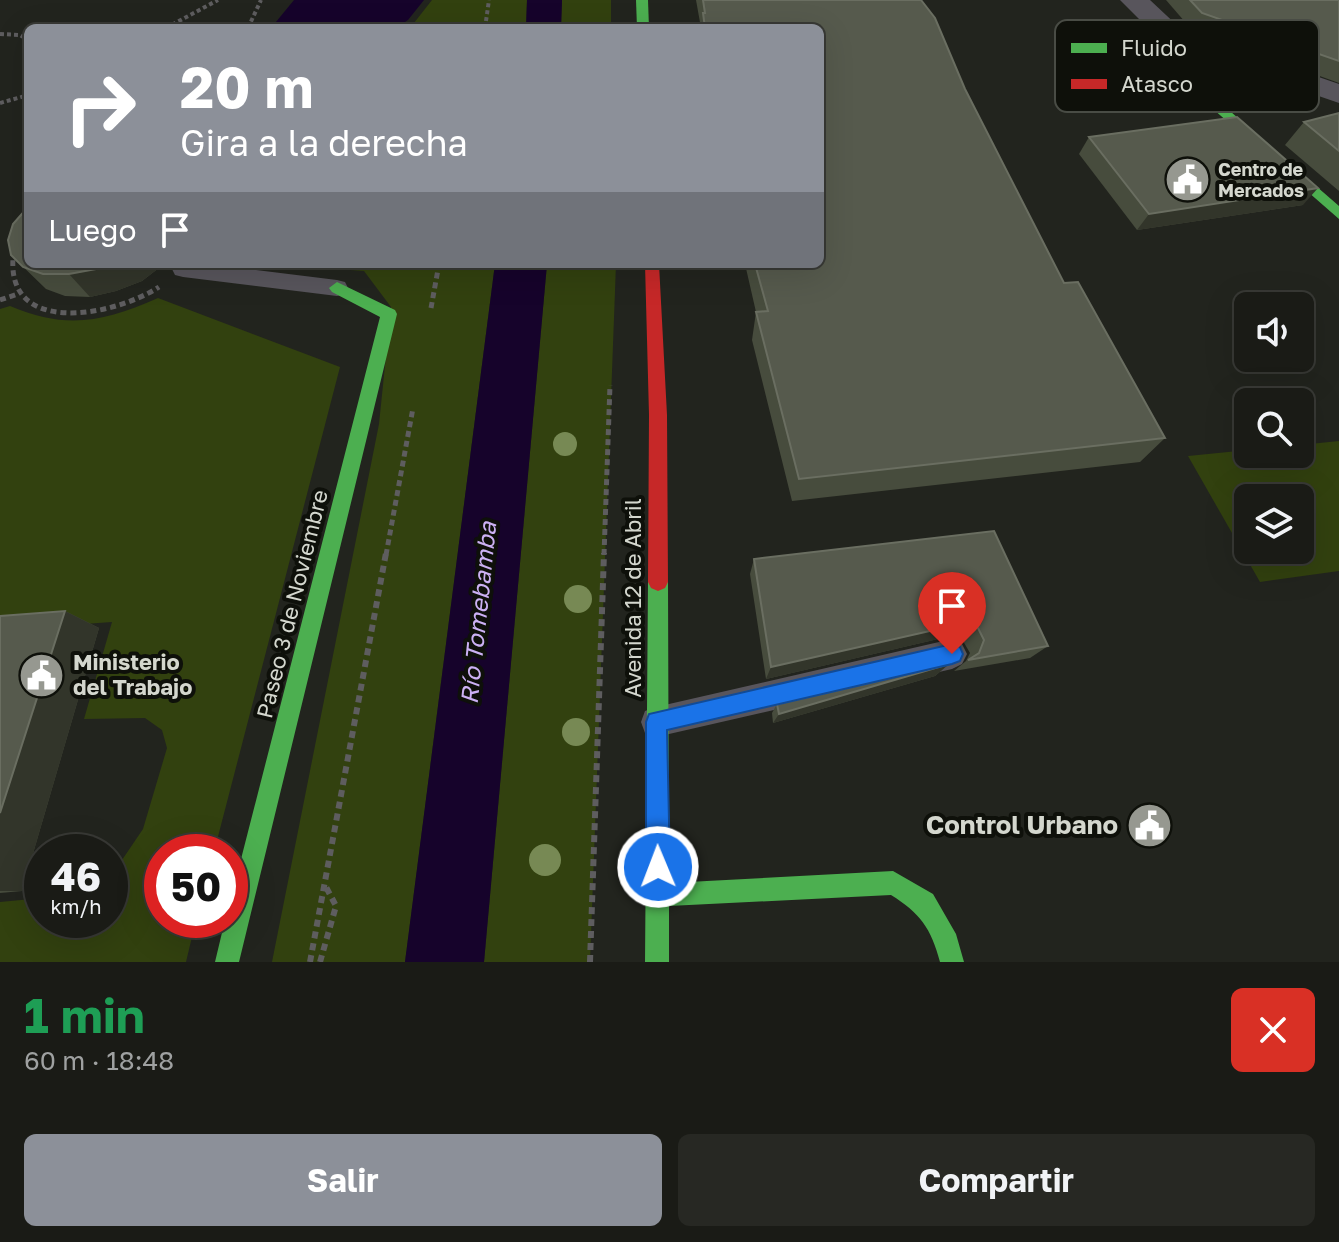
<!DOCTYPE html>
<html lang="es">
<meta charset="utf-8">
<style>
:root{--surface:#1a1b16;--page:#272823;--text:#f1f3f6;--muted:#9fa1a1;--line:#383935;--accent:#8c9099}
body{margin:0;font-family:"Golos Text",sans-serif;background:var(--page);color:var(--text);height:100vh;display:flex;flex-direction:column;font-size:30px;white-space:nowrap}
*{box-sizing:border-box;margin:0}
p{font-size:26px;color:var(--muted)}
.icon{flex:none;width:44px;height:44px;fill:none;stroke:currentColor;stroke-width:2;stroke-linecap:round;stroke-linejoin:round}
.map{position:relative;height:962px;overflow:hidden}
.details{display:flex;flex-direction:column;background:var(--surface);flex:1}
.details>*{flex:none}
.guide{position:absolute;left:24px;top:24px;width:800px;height:244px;border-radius:12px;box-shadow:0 8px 32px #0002,0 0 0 2px var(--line);background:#8c9099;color:#fff;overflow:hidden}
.controls{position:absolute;left:1234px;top:292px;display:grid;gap:16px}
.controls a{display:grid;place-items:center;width:80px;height:80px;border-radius:12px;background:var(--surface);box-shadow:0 8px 32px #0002,0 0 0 2px var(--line);font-size:40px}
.speed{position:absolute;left:24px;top:834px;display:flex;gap:16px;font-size:40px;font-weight:700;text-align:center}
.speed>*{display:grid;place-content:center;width:104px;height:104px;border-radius:50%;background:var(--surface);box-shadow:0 8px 32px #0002,0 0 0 2px var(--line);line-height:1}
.speed small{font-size:20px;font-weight:400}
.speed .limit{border:12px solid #d22;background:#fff;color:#111}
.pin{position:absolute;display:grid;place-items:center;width:68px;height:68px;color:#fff;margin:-82px -34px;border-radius:50% 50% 50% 0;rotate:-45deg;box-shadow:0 0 8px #0007}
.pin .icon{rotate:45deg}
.me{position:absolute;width:88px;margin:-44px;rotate:359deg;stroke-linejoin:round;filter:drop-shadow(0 0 6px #0008)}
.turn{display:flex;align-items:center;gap:28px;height:168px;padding:0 24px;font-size:36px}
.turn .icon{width:104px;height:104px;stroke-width:2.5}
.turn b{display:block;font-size:56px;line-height:68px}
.then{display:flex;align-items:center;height:76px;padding:0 24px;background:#0003;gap:16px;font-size:30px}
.round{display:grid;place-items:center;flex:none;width:84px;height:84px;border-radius:12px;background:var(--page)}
.summary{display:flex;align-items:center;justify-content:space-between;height:136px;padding:0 24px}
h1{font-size:48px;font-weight:700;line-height:60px;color:#1e9e55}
.button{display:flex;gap:16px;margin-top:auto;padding:16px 24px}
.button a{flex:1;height:92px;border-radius:12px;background:var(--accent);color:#fff;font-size:32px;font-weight:700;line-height:92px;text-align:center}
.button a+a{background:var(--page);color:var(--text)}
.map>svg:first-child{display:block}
.green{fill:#32410f;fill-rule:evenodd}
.water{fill:#16032b}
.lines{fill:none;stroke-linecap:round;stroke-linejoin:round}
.path-far2{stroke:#5e5d5f;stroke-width:4;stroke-dasharray:4 3;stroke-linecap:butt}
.path-far1{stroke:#5e5d5f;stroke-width:5;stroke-dasharray:6 4;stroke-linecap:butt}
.path{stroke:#5e5d5f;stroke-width:6;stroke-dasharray:7 5;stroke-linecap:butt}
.lane{fill:#58555c;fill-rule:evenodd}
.street{fill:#58555c;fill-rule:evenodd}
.fast{fill:#4caf50;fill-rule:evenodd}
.jam{fill:#c62828;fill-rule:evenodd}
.tree{fill:#778954}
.wall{fill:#474c3d}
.shaded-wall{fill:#32352a}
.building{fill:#565a4d;stroke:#6a6e61;stroke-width:2}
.route{fill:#1a73e8;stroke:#114b97;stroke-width:2}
.labels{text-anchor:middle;stroke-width:8;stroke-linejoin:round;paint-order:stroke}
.far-poi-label{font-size:18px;font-weight:bold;fill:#d4d7ce;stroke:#0e100a;text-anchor:start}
.street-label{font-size:22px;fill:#d4d7ce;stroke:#0e100a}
.poi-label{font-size:22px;font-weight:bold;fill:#d4d7ce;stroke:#0e100a;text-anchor:start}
.water-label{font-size:24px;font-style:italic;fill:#ccb1f4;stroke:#0e100a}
.near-poi-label{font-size:26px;font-weight:bold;fill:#d4d7ce;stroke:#0e100a;text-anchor:end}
.key{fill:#0e100a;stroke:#494c45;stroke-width:2}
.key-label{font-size:22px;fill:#d4d7ce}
</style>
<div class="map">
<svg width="1339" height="962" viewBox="0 0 1339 962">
<rect width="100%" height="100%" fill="#22241e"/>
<g class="green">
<polygon points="432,0 527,0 526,28 410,28"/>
<polygon points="562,0 611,0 611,28 561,28"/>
<polygon points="269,264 495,264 405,962 272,962 379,424 391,307 364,271"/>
<polygon points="547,264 616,264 590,962 484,962"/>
<path d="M158 298 340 367 214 852H162V920H196L186 962H0V902L42 898V920H110V870L120 863 143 829 167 748 162 730 145 718 84 719 112 622 0 630V309L10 306C67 330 103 322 158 298Z"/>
<path d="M1339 441V571L1260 582 1188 456 1248 450V454H1300V445ZM1300 498V550H1248V498Z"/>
</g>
<g class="water">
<polygon points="294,0 424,0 408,20 396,28 271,28"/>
<polygon points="527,0 562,0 561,28 526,28"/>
<polygon points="495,264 547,264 484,962 405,962"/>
</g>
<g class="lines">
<g class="path-far2">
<polyline points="166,28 218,0"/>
<polyline points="248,28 261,0"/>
<polyline points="485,28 489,0"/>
<polyline points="0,34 20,35 28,40"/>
<polyline points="28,89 25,96 28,98"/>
<polyline points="0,103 25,96"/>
</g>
<g class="path-far1">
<path d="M14 250C0 338 113 317 159 287"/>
<polyline points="0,300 18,294"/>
<polyline points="431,308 439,264"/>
<polyline points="386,555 413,408"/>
<polyline points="604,555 610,385"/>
</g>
<g class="path">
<polyline points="310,962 386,553"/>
<polyline points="320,962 336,906 325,885"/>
<polyline points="590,962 604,553"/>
</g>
<g class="lane">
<polygon points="175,264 206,264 337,280 345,282 348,288 345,294 337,296 183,277 175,275 172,269"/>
<polygon points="952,639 962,644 967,654 962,664 952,669 656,737 645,733 641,722 645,711 656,707"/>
</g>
<polygon class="street" points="1120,0 1150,0 1182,30 1339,84 1339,103 1162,42"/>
<g class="fast">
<polygon points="636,0 648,0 649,28 637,28"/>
<polygon points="1197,41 1203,45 1207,91 1339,206 1339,219 1197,95 1191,45"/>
<polygon points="337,282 395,310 397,314 239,962 215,962 225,920 230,920 230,902 380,317 332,292 329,288"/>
<path d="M658 573 665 576 668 582 669 883 893 871 933 894 956 934 964 962H940C931 928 920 913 891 895L669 906V962H645L648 582 651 576Z"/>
</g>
<polygon class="jam" points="645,264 659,264 667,415 668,582 665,588 658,591 651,588 648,582 649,415"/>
</g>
<g class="tree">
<circle cx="565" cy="444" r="12"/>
<circle cx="578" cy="599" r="14"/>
<circle cx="576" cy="732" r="14"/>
<circle cx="545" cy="860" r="16"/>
</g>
<g class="wall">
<polygon points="696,0 921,0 965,89 1064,283 1165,438 1140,462 792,501 752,340 756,312 745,264 820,264 820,28 701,28"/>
<polygon points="1166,0 1339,0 1339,83 1192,30"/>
<polygon points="1339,113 1339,191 1285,145 1304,122"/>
<polygon points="1089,137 1303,205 1137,230 1079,154"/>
<polygon points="11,255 28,264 164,264 142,281 116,291 90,297 65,296 46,289"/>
<polygon points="754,559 1048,646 1030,658 954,671 966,661 970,653 963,641 951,636 766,679 750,574"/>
<polygon points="65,611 99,628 22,891 0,893 0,616"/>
<polygon points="949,664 935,676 773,723 772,713 777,704"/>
</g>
<g class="shaded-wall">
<polygon points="1318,188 1303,205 1137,230 1149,214"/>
<polygon points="108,264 164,264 142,281 116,291 90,297 69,274"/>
<polygon points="65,611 99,628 22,891 0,891 0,813"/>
<polygon points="965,623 951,636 766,679 771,667"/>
<polygon points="949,664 935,676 773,723 779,714"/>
</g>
<g class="building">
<polygon points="703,0 921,0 935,18 965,89 1064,283 1078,282 1165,438 799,479 756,312 768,311 755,264 820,264 820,28 705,28 703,13 705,13"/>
<polygon points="1190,0 1339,0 1339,61 1202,13"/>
<polygon points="1339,113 1339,151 1304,122"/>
<polygon points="1237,117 1318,188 1149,214 1089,137"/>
<polygon points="28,207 28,264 108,264 96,269 69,274 43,274 23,267 11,255 8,240 13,224"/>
<polygon points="994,531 1048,646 968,660 979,653 984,640 978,628 965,623 771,667 754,559"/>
<polygon points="65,611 0,813 0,616"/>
<polygon points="949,664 779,714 777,704"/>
</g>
<polygon class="route" points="952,644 960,647 963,654 960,661 952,664 667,730 670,867 666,875 658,878 650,875 646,867 646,722 649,714"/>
<defs>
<symbol id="civic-disc" viewBox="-11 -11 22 22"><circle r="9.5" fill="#969890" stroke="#0e100a"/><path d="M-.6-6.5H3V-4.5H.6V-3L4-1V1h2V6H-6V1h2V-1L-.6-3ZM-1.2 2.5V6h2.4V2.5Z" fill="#fff"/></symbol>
</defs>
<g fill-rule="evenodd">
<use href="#civic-disc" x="1162" y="154" width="51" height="51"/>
<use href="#civic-disc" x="16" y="650" width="51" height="51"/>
<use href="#civic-disc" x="1124" y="800" width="51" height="51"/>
</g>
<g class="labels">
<g class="far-poi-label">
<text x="1218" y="176">Centro de<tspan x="1218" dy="21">Mercados</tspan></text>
</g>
<g class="street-label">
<text transform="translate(633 598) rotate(-90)" y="8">Avenida 12 de Abril</text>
<text transform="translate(292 604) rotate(-76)" y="8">Paseo 3 de Noviembre</text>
</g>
<g class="poi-label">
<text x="73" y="670">Ministerio<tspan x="73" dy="25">del Trabajo</tspan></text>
</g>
<g class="water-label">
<text transform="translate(479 613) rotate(-84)" y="8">Río Tomebamba</text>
</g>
<g class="near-poi-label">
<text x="1118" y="834">Control Urbano</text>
</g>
</g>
<rect x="1055" y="20" width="264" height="92" rx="12" class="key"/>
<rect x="1071" y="43" width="36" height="10" fill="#4caf50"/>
<rect x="1071" y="79" width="36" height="10" fill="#c62828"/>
<g class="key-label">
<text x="1121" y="56">Fluido</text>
<text x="1121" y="92">Atasco</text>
</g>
</svg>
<div class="controls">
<a><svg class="icon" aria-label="sound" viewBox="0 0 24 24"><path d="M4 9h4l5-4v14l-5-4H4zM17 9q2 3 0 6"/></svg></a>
<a><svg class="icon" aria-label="search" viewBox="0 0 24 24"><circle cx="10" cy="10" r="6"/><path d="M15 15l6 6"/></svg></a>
<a><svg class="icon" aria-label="layers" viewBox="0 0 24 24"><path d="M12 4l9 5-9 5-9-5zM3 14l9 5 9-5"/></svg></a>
</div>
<div class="speed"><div>46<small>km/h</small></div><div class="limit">50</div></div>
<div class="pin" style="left:952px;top:654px;background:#d93025"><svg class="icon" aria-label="arrive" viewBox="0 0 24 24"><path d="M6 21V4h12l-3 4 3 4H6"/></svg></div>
<svg class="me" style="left:658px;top:867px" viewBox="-20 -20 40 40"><circle r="17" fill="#1a73e8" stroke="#fff" stroke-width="3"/><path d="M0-11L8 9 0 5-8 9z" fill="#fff"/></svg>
<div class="guide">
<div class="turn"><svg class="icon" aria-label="right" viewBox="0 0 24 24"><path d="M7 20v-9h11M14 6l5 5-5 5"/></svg><div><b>20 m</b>Gira a la derecha</div></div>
<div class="then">Luego<svg class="icon" aria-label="arrive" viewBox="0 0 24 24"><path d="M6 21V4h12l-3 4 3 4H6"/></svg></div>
</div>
</div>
<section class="details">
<div class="summary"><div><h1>1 min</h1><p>60 m · 18:48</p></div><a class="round" style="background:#d93025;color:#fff"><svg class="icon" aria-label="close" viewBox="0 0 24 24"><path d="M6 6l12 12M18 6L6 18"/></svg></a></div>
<div class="button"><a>Salir</a><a>Compartir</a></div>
</section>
